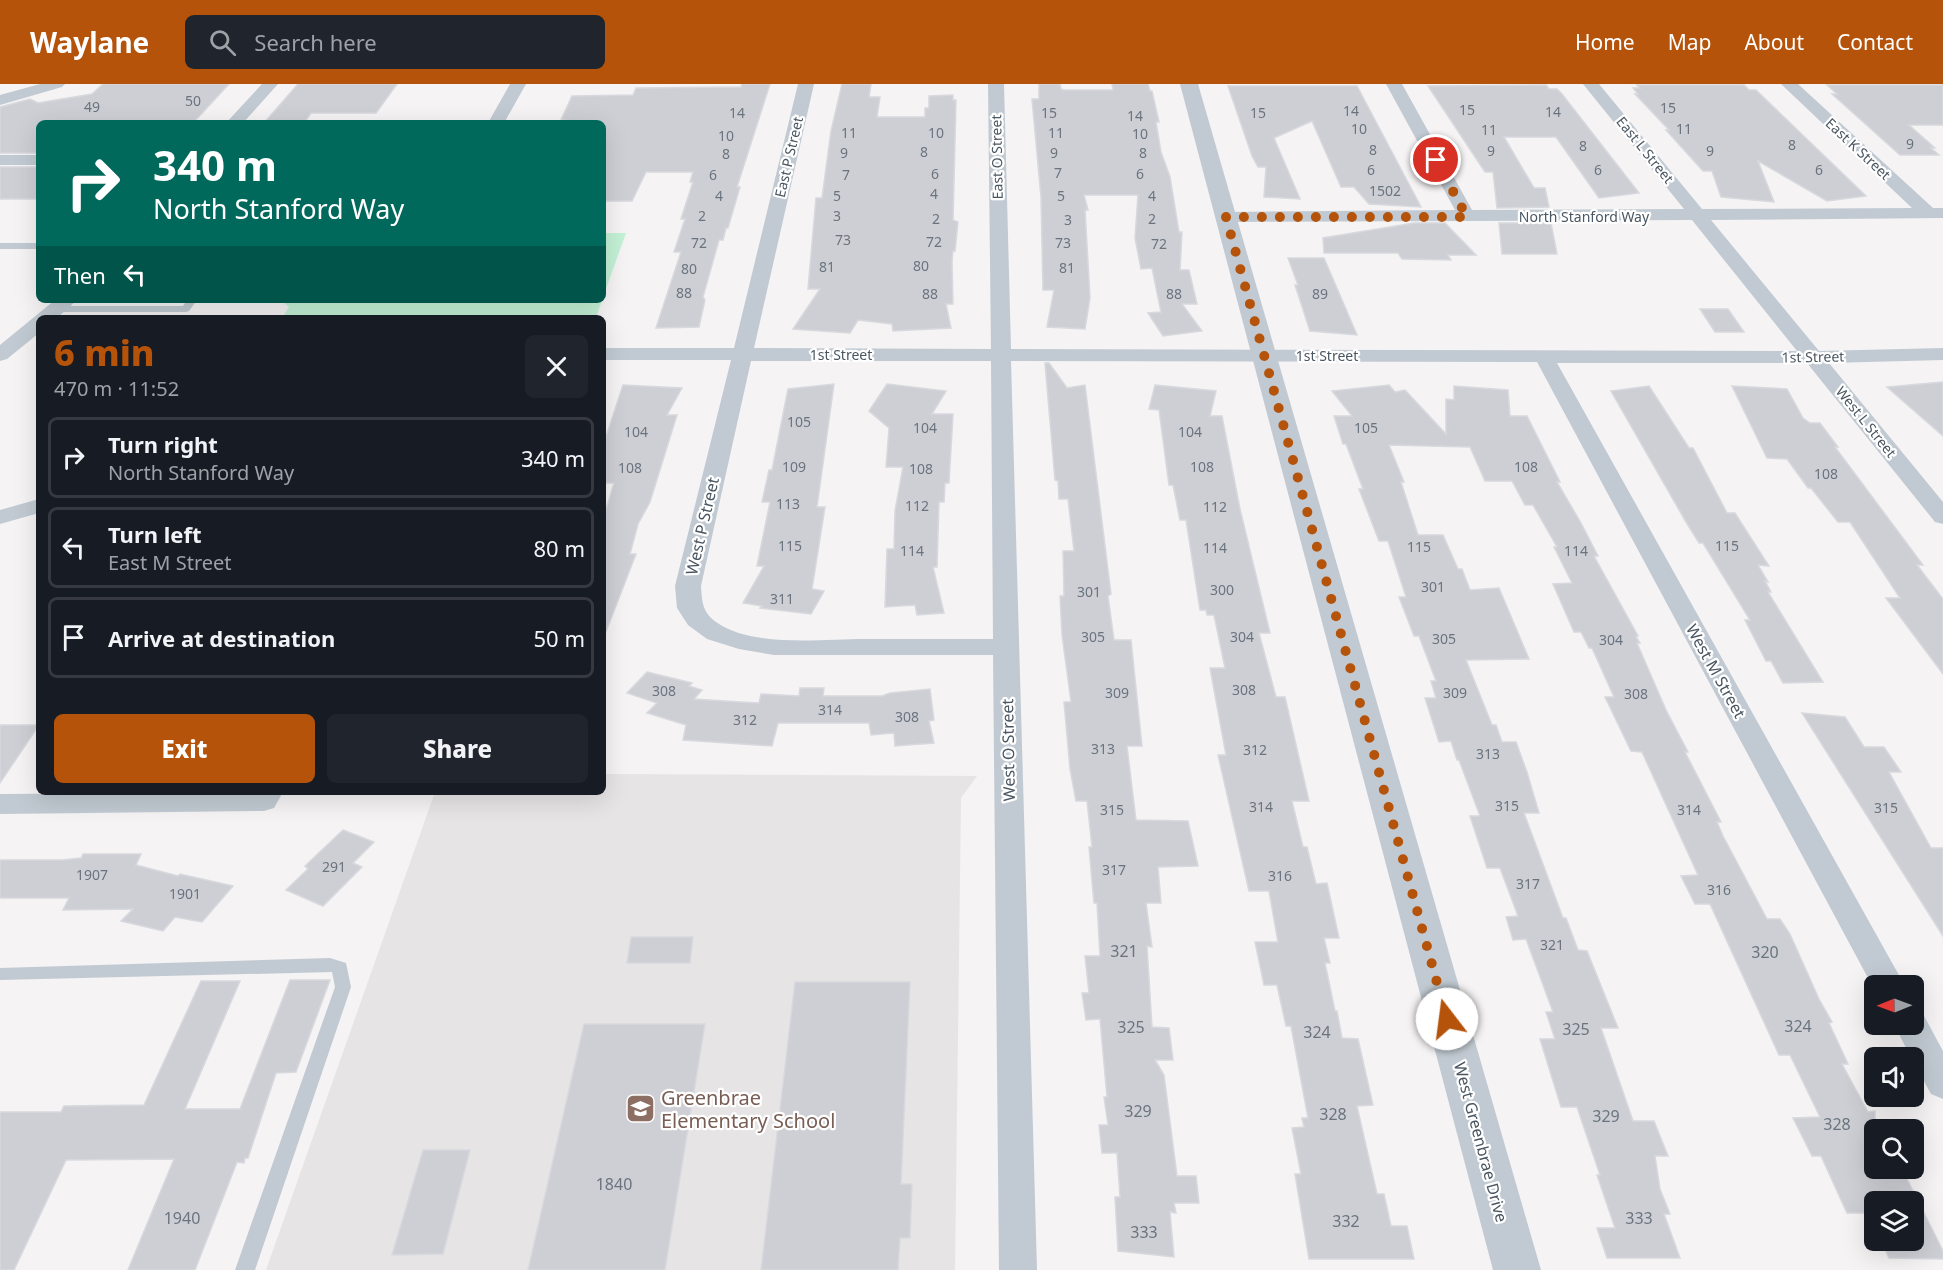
<!DOCTYPE html>
<meta charset="utf-8">
<style>
:root{--surface:#171b24;--page:#20242c;--text:#f1f3f6;--muted:#9ea1a6;--line:#363941;--accent:#b45309}
body{margin:0;font-family:"Noto Sans",sans-serif;background:var(--page);color:var(--text);height:100vh;display:flex;flex-direction:column;font-size:22px;white-space:nowrap}
*{box-sizing:border-box;margin:0}
p{font-size:20px;color:var(--muted)}
.icon{flex:none;width:33px;height:33px;fill:none;stroke:currentColor;stroke-width:2;stroke-linecap:round;stroke-linejoin:round}
.map{position:relative;flex:1;overflow:hidden}
.drawer{position:absolute;left:36px;top:231px;width:570px;height:480px;display:flex;flex-direction:column;background:var(--surface);border-radius:9px;box-shadow:0 6px 24px #0002}
.drawer>*{flex:none}
.hud{position:absolute;left:36px;top:36px;width:570px;height:183px;border-radius:9px;box-shadow:0 6px 24px #0002;background:#00695c;color:#fff;overflow:hidden}
.needle{width:39px;rotate:269deg}
.controls{position:absolute;left:1864px;top:891px;display:grid;gap:12px}
.controls a{display:grid;place-items:center;width:60px;height:60px;border-radius:9px;background:var(--surface);box-shadow:0 6px 24px #0002;font-size:30px}
.pin{position:absolute;display:grid;place-items:center;width:51px;height:51px;color:#fff;margin:-26px;border:3px solid #fff;border-radius:50%;box-shadow:0 2px 6px #0007}
.me{position:absolute;width:66px;margin:-33px;rotate:345deg;stroke-linejoin:round;filter:drop-shadow(0 0 4px #0008)}
.turn{display:flex;align-items:center;gap:21px;height:126px;padding:0 18px;font-size:27px}
.turn .icon{width:78px;height:78px;stroke-width:2.5}
.turn b{display:block;font-size:42px;line-height:51px}
.then{display:flex;align-items:center;height:57px;padding:0 18px;background:#0003;gap:12px;font-size:22px}
.round{display:grid;place-items:center;flex:none;width:63px;height:63px;border-radius:9px;background:var(--page)}
.head{display:flex;align-items:center;justify-content:space-between;height:102px;padding:0 18px}
h1{font-size:36px;font-weight:800;line-height:45px;color:var(--accent)}
.cta{display:flex;gap:12px;margin-top:auto;padding:12px 18px}
.cta a{flex:1;height:69px;border-radius:9px;background:var(--accent);color:#fff;font-size:24px;font-weight:800;line-height:69px;text-align:center}
.cta a+a{background:var(--page);color:var(--text)}
ul{padding:0;list-style:none}
li{display:flex;align-items:center;gap:18px;height:81px;margin:0 12px 9px;padding:0 6px;border:3px solid var(--line);border-radius:9px}
li div{flex:1}
li b{display:block;font-size:22px}
li em{font-style:normal}
header{display:flex;align-items:center;gap:36px;box-sizing:border-box;height:84px;padding:0 30px;background:var(--accent);color:#fff}
header strong{font-size:28px}
nav{display:flex;gap:33px;margin-inline-start:auto;font-size:21px}
.search{width:420px;height:54px;background:var(--page);display:flex;align-items:center;gap:15px;box-sizing:border-box;padding:0 21px;border-radius:9px;color:var(--muted);font-size:22px}
.map>svg:first-child{display:block}
.education{fill:#e6e4e5}
.green{fill:#c3f1d5}
.building{fill:#cdcfd5;stroke:#d7d9de;stroke-width:1.5}
.lines{fill:none;stroke-linecap:round;stroke-linejoin:round}
.service{fill:#c1cad2;fill-rule:evenodd}
.minor{fill:#c1cad2;fill-rule:evenodd}
.tertiary{fill:#c1cad2;fill-rule:evenodd}
.route{stroke:#b45309;stroke-width:10;stroke-dasharray:0 18}
.labels{text-anchor:middle;stroke-width:4.5;stroke-linejoin:round;paint-order:stroke}
.number-label{font-size:14px;fill:#6b747e}
.far-street-label{font-size:14px;fill:#4a5661;stroke:#fff}
.street-label{font-size:16px;fill:#4a5661;stroke:#fff}
.near-number-label{font-size:16px;fill:#6b747e}
.near-education-label{font-size:20px;fill:#785e54;stroke:#fff;text-anchor:start}
</style>
<header>
<strong>Waylane</strong>
<div class="search"><svg class="icon" aria-label="search" viewBox="0 0 24 24"><circle cx="10" cy="10" r="6"/><path d="M15 15l6 6"/></svg>Search here</div>
<nav><a>Home</a><a>Map</a><a>About</a><a>Contact</a></nav>
</header>
<div class="map">
<svg width="1943" height="1186" viewBox="0 0 1943 1186">
<rect width="100%" height="100%" fill="#f5f3f3"/>
<polygon class="education" points="603,690 977,692 961,714 955,1186 266,1186 435,708 603,708"/>
<g class="green">
<polygon points="603,149 626,149 603,213"/>
<polygon points="286,216 602,216 596,234 282,234 289,223 284,219"/>
</g>
<g class="building">
<polygon points="103,0 229,0 193,39 39,39 39,69 0,69 0,23 30,15 38,19 92,10"/>
<polygon points="298,0 397,0 376,29 311,29 304,39 264,39"/>
<polygon points="742,0 770,0 737,103 740,103 728,144 726,144 723,156 719,156 703,213 705,216 699,243 656,244 681,168 674,168 685,135 681,135 693,98 690,98 693,88 646,88 632,117 603,117 603,39 564,39 565,36 561,36 572,12 633,11 636,4 741,3"/>
<polygon points="842,0 871,0 869,13 880,13 877,33 925,33 925,24 929,24 929,12 953,11 953,16 956,16 953,136 958,138 955,167 953,167 952,177 953,220 946,220 951,244 893,247 892,240 858,236 850,249 793,245 820,205 808,205 816,114 822,114 831,47"/>
<polygon points="1039,0 1060,0 1061,5 1064,6 1113,6 1112,0 1148,0 1150,7 1152,7 1159,38 1156,38 1161,68 1170,93 1179,148 1182,148 1180,186 1189,186 1197,220 1182,220 1202,247 1163,252 1148,229 1161,228 1152,184 1141,185 1135,154 1138,111 1084,111 1088,126 1085,126 1090,214 1085,245 1047,243 1054,206 1043,206 1041,113 1032,15 1039,15"/>
<polygon points="1546,1 1549,5 1557,5 1562,10 1639,109 1599,114 1556,53 1504,53 1534,104 1545,104 1549,123 1497,124 1493,88 1485,88 1428,2"/>
<polygon points="1637,1 1744,1 1749,6 1756,6 1866,112 1827,117 1758,77 1774,118 1721,113 1712,87 1703,87 1666,46 1669,46 1635,10 1638,10 1633,4 1640,4"/>
<polygon points="1827,1 1943,1 1943,41 1909,41 1935,64 1931,64 1939,71 1900,71 1832,10 1837,10"/>
<polygon points="1228,2 1357,2 1421,123 1369,120 1354,103 1341,103 1312,37 1274,54 1300,115 1264,113 1266,83 1258,83 1252,72"/>
<rect x="0" y="83" width="39" height="32"/>
<polygon points="1414,139 1445,139 1476,171 1448,171 1451,176 1402,175 1398,169 1324,169 1323,154"/>
<polygon points="1499,139 1551,139 1557,170 1502,170"/>
<polygon points="1288,174 1324,174 1357,251 1310,247 1295,201 1298,201"/>
<polygon points="1700,225 1728,225 1744,248 1715,248"/>
<polygon points="1045,279 1049,279 1067,304 1085,301 1111,510 1108,512 1114,556 1131,556 1142,662 1127,662 1136,736 1188,737 1198,782 1158,783 1161,819 1146,819 1152,863 1147,862 1152,943 1169,944 1173,976 1155,976 1164,991 1177,1092 1196,1092 1199,1119 1174,1119 1176,1129 1170,1128 1174,1173 1118,1167 1115,1113 1120,1113 1117,1069 1102,1069 1099,1041 1108,1041 1104,1013 1107,1013 1100,935 1086,936 1082,909 1089,909 1085,872 1100,872 1097,819 1094,819 1090,775 1089,763 1092,763 1087,717 1076,717 1070,685 1064,618 1071,618 1062,551 1060,512 1064,512 1063,467 1074,467 1068,415 1059,415 1058,397 1055,396"/>
<polygon points="1943,298 1943,352 1887,303 1920,300"/>
<polygon points="834,300 817,423 825,423 812,505 824,507 811,530 760,524 762,522 743,519 764,482 757,482 770,418 762,418 769,386 772,386 788,305"/>
<polygon points="887,300 946,307 932,330 953,330 949,399 945,399 944,418 939,418 937,483 933,483 944,529 917,531 915,521 885,523 887,465 894,465 895,427 903,383 886,383 889,344 869,327"/>
<polygon points="623,301 682,304 667,331 677,331 650,418 638,440 630,470 636,470 605,550 603,550 603,436 614,399 603,399 603,362"/>
<polygon points="1155,301 1216,307 1210,332 1222,332 1240,425 1270,549 1259,549 1276,613 1285,613 1309,717 1292,717 1303,763 1307,763 1316,800 1327,799 1339,854 1324,854 1330,879 1325,879 1335,927 1337,927 1342,954 1358,955 1373,1021 1357,1022 1377,1110 1384,1110 1391,1142 1407,1142 1414,1175 1309,1175 1295,1090 1301,1090 1292,1044 1304,1043 1302,1034 1308,1034 1291,942 1286,942 1277,901 1264,901 1255,858 1278,858 1269,807 1249,807 1218,671 1226,671 1210,584 1225,584 1214,531 1207,531 1206,526 1200,526 1186,436 1180,436 1173,401 1169,401 1159,326 1149,325"/>
<polygon points="1389,301 1395,308 1405,306 1446,350 1446,315 1454,316 1454,302 1508,306 1510,332 1527,332 1560,398 1557,398 1581,439 1598,472 1594,472 1638,552 1636,553 1640,559 1637,559 1666,626 1688,668 1685,668 1721,738 1717,738 1723,752 1767,835 1780,835 1790,850 1819,915 1832,938 1829,939 1848,980 1842,980 1868,1028 1875,1027 1875,1091 1905,1091 1943,1167 1943,1175 1889,1174 1881,1156 1914,1156 1914,1118 1875,1118 1875,1142 1869,1129 1847,1129 1821,1072 1812,1072 1793,1034 1820,1033 1790,971 1779,971 1710,820 1695,820 1681,792 1698,791 1642,668 1631,667 1605,613 1614,613 1592,564 1589,564 1581,548 1574,548 1553,500 1572,499 1554,463 1557,463 1533,421 1525,421 1512,397 1485,397 1470,363 1389,361 1404,398 1401,398 1418,451 1443,451 1458,485 1462,485 1470,506 1499,504 1529,575 1466,576 1492,641 1496,641 1502,658 1516,658 1527,688 1539,729 1524,729 1563,834 1566,834 1578,866 1587,867 1618,944 1601,944 1633,1037 1654,1037 1668,1072 1655,1072 1660,1105 1670,1130 1664,1130 1680,1174 1607,1174 1597,1144 1615,1144 1597,1091 1600,1091 1577,1023 1561,1023 1540,955 1555,955 1546,928 1553,928 1526,855 1513,856 1506,833 1518,832 1500,784 1487,784 1470,732 1480,732 1459,676 1457,676 1451,657 1439,658 1425,614 1436,614 1431,597 1436,597 1419,552 1414,552 1399,513 1406,513 1388,457 1379,457 1359,405 1363,405 1346,360 1343,360 1334,332 1352,332 1332,307"/>
<polygon points="1649,302 1689,364 1693,364 1727,429 1735,429 1769,482 1758,481 1768,498 1765,497 1771,508 1768,508 1823,598 1783,599 1771,577 1766,577 1745,536 1750,536 1703,459 1699,459 1686,438 1611,307"/>
<polygon points="1732,302 1787,305 1803,334 1810,339 1820,339 1838,363 1835,363 1923,481 1917,481 1943,515 1943,590 1886,514 1900,514 1850,438 1838,438 1811,404 1808,404 1787,375 1767,374"/>
<polygon points="647,588 692,599 689,602 702,606 694,615 740,618 759,619 761,610 799,612 800,604 824,604 823,612 882,612 890,609 930,605 934,636 929,637 934,659 895,662 894,649 871,651 869,639 778,639 772,662 683,656 686,641 647,629 657,619 627,609"/>
<polygon points="1802,629 1845,633 1864,663 1884,663 1901,688 1889,688 1931,764 1943,764 1943,852"/>
<polygon points="0,641 39,641 0,699"/>
<polygon points="343,746 374,758 353,779 362,783 323,822 286,806 308,785 305,782"/>
<polygon points="83,770 141,770 136,781 178,792 180,790 233,802 202,838 175,833 163,847 121,837 133,825 63,826 69,814 0,814 0,776 62,776 81,774"/>
<polygon points="631,853 693,853 690,879 627,879"/>
<polygon points="290,896 330,896 296,988 276,989 248,1074 245,1074 244,1079 237,1078 195,1186 128,1186 174,1075 66,1076 14,1186 0,1186 0,1028 61,1028 64,1022 144,1021 201,897 240,897 185,1025 240,1025"/>
<polygon points="795,898 910,898 901,1100 912,1100 910,1154 900,1154 898,1186 761,1186"/>
<polygon points="584,940 705,940 665,1186 528,1186"/>
<polygon points="423,1066 470,1066 443,1170 392,1171"/>
</g>
<g class="lines">
<g class="service">
<rect x="0" y="159" width="39" height="6"/>
<polygon points="187,216 197,216 189,227 186,228 55,228 50,225 55,222 183,222"/>
<polygon points="330,874 346,879 351,903 255,1186 235,1186 335,903 332,888 0,896 0,884"/>
</g>
<g class="minor">
<polygon points="40,0 65,0 62,3 0,21 0,11"/>
<polygon points="262,0 278,0 243,39 226,39"/>
<polygon points="510,0 526,0 504,39 488,39"/>
<path d="M798 0H814L754 264 991 265 988 0H1004L1011 265 1797 267 1692 136 1226 138 1220 137 1217 133 1220 129 1226 128 1455 126 1386 0H1402L1472 126 1684 125 1583 0H1599L1702 125 1912 124 1781 0H1798L1933 124H1943V134L1711 136 1819 267 1943 264V276L1829 279 1943 418V440L1935 438 1807 279H1557L1905 902H1875V907L1537 278 1011 277 1037 1186H999L993 571H774L739 565 707 555 688 541 677 524 675 502 731 276H603V264H734ZM751 277H991L993 555C950 555 907 555 864 555 822 555 752 564 716 538 702 528 702 517 701 502Z"/>
<rect x="0" y="71" width="39" height="10"/>
<polygon points="55,216 77,216 57,234 39,234 39,249 7,275 0,277 0,261"/>
<polygon points="39,415 39,429 0,440 0,426"/>
<polygon points="283,708 274,724 264,727 0,730 0,710"/>
<polygon points="1914,927 1923,930 1943,967 1943,1015 1931,1010 1914,979 1914,974 1911,974 1894,940 1914,940"/>
</g>
<polygon class="tertiary" points="1180,0 1198,0 1541,1186 1493,1186"/>
</g>
<g class="lines">
<polyline class="route" points="1436,76 1467,133 1226,133 1447,935"/>
</g>
<defs>
<symbol id="school-square" viewBox="-11 -11 22 22"><rect x="-9" y="-9" width="18" height="18" rx="4" fill="#8d6e63" stroke="#fff"/><path d="M0-5L7-2L0 1L-7-2ZM-4 1L0 2.5L4 1V4Q0 6-4 4Z" fill="#fff"/></symbol>
</defs>
<g fill-rule="evenodd">
<use href="#school-square" x="624" y="1008" width="33" height="33"/>
</g>
<g class="labels">
<g class="number-label">
<text x="193" y="22">50</text>
<text x="92" y="28">49</text>
<text x="1668" y="29">15</text>
<text x="1467" y="31">15</text>
<text x="1351" y="32">14</text>
<text x="1553" y="33">14</text>
<text x="737" y="34">14</text>
<text x="1049" y="34">15</text>
<text x="1258" y="34">15</text>
<text x="1135" y="37">14</text>
<text x="1359" y="50">10</text>
<text x="1684" y="50">11</text>
<text x="1489" y="51">11</text>
<text x="849" y="54">11</text>
<text x="936" y="54">10</text>
<text x="1056" y="54">11</text>
<text x="1140" y="55">10</text>
<text x="726" y="57">10</text>
<text x="1910" y="65">9</text>
<text x="1792" y="66">8</text>
<text x="1583" y="67">8</text>
<text x="1373" y="71">8</text>
<text x="1491" y="72">9</text>
<text x="1710" y="72">9</text>
<text x="924" y="73">8</text>
<text x="844" y="74">9</text>
<text x="1054" y="74">9</text>
<text x="1143" y="74">8</text>
<text x="726" y="75">8</text>
<text x="1371" y="91">6</text>
<text x="1598" y="91">6</text>
<text x="1819" y="91">6</text>
<text x="1058" y="94">7</text>
<text x="935" y="95">6</text>
<text x="1140" y="95">6</text>
<text x="713" y="96">6</text>
<text x="846" y="96">7</text>
<text x="1385" y="112">1502</text>
<text x="934" y="115">4</text>
<text x="719" y="117">4</text>
<text x="837" y="117">5</text>
<text x="1061" y="117">5</text>
<text x="1152" y="117">4</text>
<text x="702" y="137">2</text>
<text x="837" y="137">3</text>
<text x="936" y="140">2</text>
<text x="1152" y="140">2</text>
<text x="1068" y="141">3</text>
<text x="843" y="161">73</text>
<text x="934" y="163">72</text>
<text x="699" y="164">72</text>
<text x="1063" y="164">73</text>
<text x="1159" y="165">72</text>
<text x="921" y="187">80</text>
<text x="827" y="188">81</text>
<text x="1067" y="189">81</text>
<text x="689" y="190">80</text>
<text x="684" y="214">88</text>
<text x="930" y="215">88</text>
<text x="1174" y="215">88</text>
<text x="1320" y="215">89</text>
<text x="799" y="343">105</text>
<text x="925" y="349">104</text>
<text x="1366" y="349">105</text>
<text x="636" y="353">104</text>
<text x="1190" y="353">104</text>
<text x="794" y="388">109</text>
<text x="1202" y="388">108</text>
<text x="1526" y="388">108</text>
<text x="630" y="389">108</text>
<text x="921" y="390">108</text>
<text x="1826" y="395">108</text>
<text x="788" y="425">113</text>
<text x="917" y="427">112</text>
<text x="1215" y="428">112</text>
<text x="790" y="467">115</text>
<text x="1727" y="467">115</text>
<text x="1419" y="468">115</text>
<text x="1215" y="469">114</text>
<text x="912" y="472">114</text>
<text x="1576" y="472">114</text>
<text x="1433" y="508">301</text>
<text x="1222" y="511">300</text>
<text x="1089" y="513">301</text>
<text x="782" y="520">311</text>
<text x="1093" y="558">305</text>
<text x="1242" y="558">304</text>
<text x="1444" y="560">305</text>
<text x="1611" y="561">304</text>
<text x="1244" y="611">308</text>
<text x="664" y="612">308</text>
<text x="1117" y="614">309</text>
<text x="1455" y="614">309</text>
<text x="1636" y="615">308</text>
<text x="830" y="631">314</text>
<text x="907" y="638">308</text>
<text x="745" y="641">312</text>
<text x="1103" y="670">313</text>
<text x="1255" y="671">312</text>
<text x="1488" y="675">313</text>
<text x="1507" y="727">315</text>
<text x="1261" y="728">314</text>
<text x="1886" y="729">315</text>
<text x="1112" y="731">315</text>
<text x="1689" y="731">314</text>
<text x="334" y="788">291</text>
<text x="1114" y="791">317</text>
<text x="92" y="796">1907</text>
<text x="1280" y="797">316</text>
<text x="1528" y="805">317</text>
<text x="1719" y="811">316</text>
<text x="185" y="815">1901</text>
<text x="1552" y="866">321</text>
</g>
<g class="far-street-label">
<text transform="translate(1858 65) rotate(43)" y="5">East K Street</text>
<text transform="translate(1645 66) rotate(51)" y="5">East L Street</text>
<text transform="translate(789 73) rotate(-77)" y="5">East P Street</text>
<text transform="translate(997 73) rotate(-91)" y="5">East O Street</text>
<text x="1584" y="138">North Stanford Way</text>
<text x="841" y="276">1st Street</text>
<text x="1327" y="277">1st Street</text>
<text transform="translate(1813 273) rotate(-1)" y="5">1st Street</text>
<text transform="translate(1866 338) rotate(51)" y="5">West L Street</text>
</g>
<g class="street-label">
<text transform="translate(702 442) rotate(-77)" y="6">West P Street</text>
<text transform="translate(1716 587) rotate(61)" y="6">West M Street</text>
<text transform="translate(1008 666) rotate(-91)" y="6">West O Street</text>
<text transform="translate(1481 1058) rotate(75)" y="6">West Greenbrae Drive</text>
</g>
<g class="near-number-label">
<text x="1124" y="873">321</text>
<text x="1765" y="874">320</text>
<text x="1798" y="948">324</text>
<text x="1131" y="949">325</text>
<text x="1576" y="951">325</text>
<text x="1317" y="954">324</text>
<text x="1138" y="1033">329</text>
<text x="1333" y="1036">328</text>
<text x="1606" y="1038">329</text>
<text x="1837" y="1046">328</text>
<text x="614" y="1106">1840</text>
<text x="182" y="1140">1940</text>
<text x="1639" y="1140">333</text>
<text x="1346" y="1143">332</text>
<text x="1144" y="1154">333</text>
</g>
<g class="near-education-label">
<text x="661" y="1021">Greenbrae<tspan x="661" dy="23">Elementary School</tspan></text>
</g>
</g>
</svg>
<div class="controls">
<a><svg class="needle" viewBox="-14 -14 28 28"><path d="M0-13l5 13h-10z" fill="#e53935"/><path d="M0 13l5-13h-10z" fill="#9ea1a6"/></svg></a>
<a><svg class="icon" aria-label="sound" viewBox="0 0 24 24"><path d="M4 9h4l5-4v14l-5-4H4zM17 9q2 3 0 6"/></svg></a>
<a><svg class="icon" aria-label="search" viewBox="0 0 24 24"><circle cx="10" cy="10" r="6"/><path d="M15 15l6 6"/></svg></a>
<a><svg class="icon" aria-label="layers" viewBox="0 0 24 24"><path d="M12 4l9 5-9 5-9-5zM3 14l9 5 9-5"/></svg></a>
</div>
<div class="pin" style="left:1436px;top:76px;background:#d93025"><svg class="icon" aria-label="arrive" viewBox="0 0 24 24"><path d="M6 21V4h12l-3 4 3 4H6"/></svg></div>
<svg class="me" style="left:1447px;top:935px" viewBox="-20 -20 40 40"><circle r="19" fill="#fff"/><path d="M0-13L10 11 0 6-10 11z" fill="#b45309"/></svg>
<div class="hud">
<div class="turn"><svg class="icon" aria-label="right" viewBox="0 0 24 24"><path d="M7 20v-9h11M14 6l5 5-5 5"/></svg><div><b>340 m</b>North Stanford Way</div></div>
<div class="then">Then<svg class="icon" aria-label="left" viewBox="0 0 24 24"><path d="M17 20v-9H6M10 6l-5 5 5 5"/></svg></div>
</div>
<section class="drawer">
<div class="head"><div><h1>6 min</h1><p>470 m · 11:52</p></div><a class="round"><svg class="icon" aria-label="close" viewBox="0 0 24 24"><path d="M6 6l12 12M18 6L6 18"/></svg></a></div>
<ul>
<li><svg class="icon" aria-label="right" viewBox="0 0 24 24"><path d="M7 20v-9h11M14 6l5 5-5 5"/></svg><div><b>Turn right</b><p>North Stanford Way</p></div><em>340 m</em></li>
<li><svg class="icon" aria-label="left" viewBox="0 0 24 24"><path d="M17 20v-9H6M10 6l-5 5 5 5"/></svg><div><b>Turn left</b><p>East M Street</p></div><em>80 m</em></li>
<li><svg class="icon" aria-label="arrive" viewBox="0 0 24 24"><path d="M6 21V4h12l-3 4 3 4H6"/></svg><div><b>Arrive at destination</b></div><em>50 m</em></li>
</ul>
<div class="cta"><a>Exit</a><a>Share</a></div>
</section>
</div>
